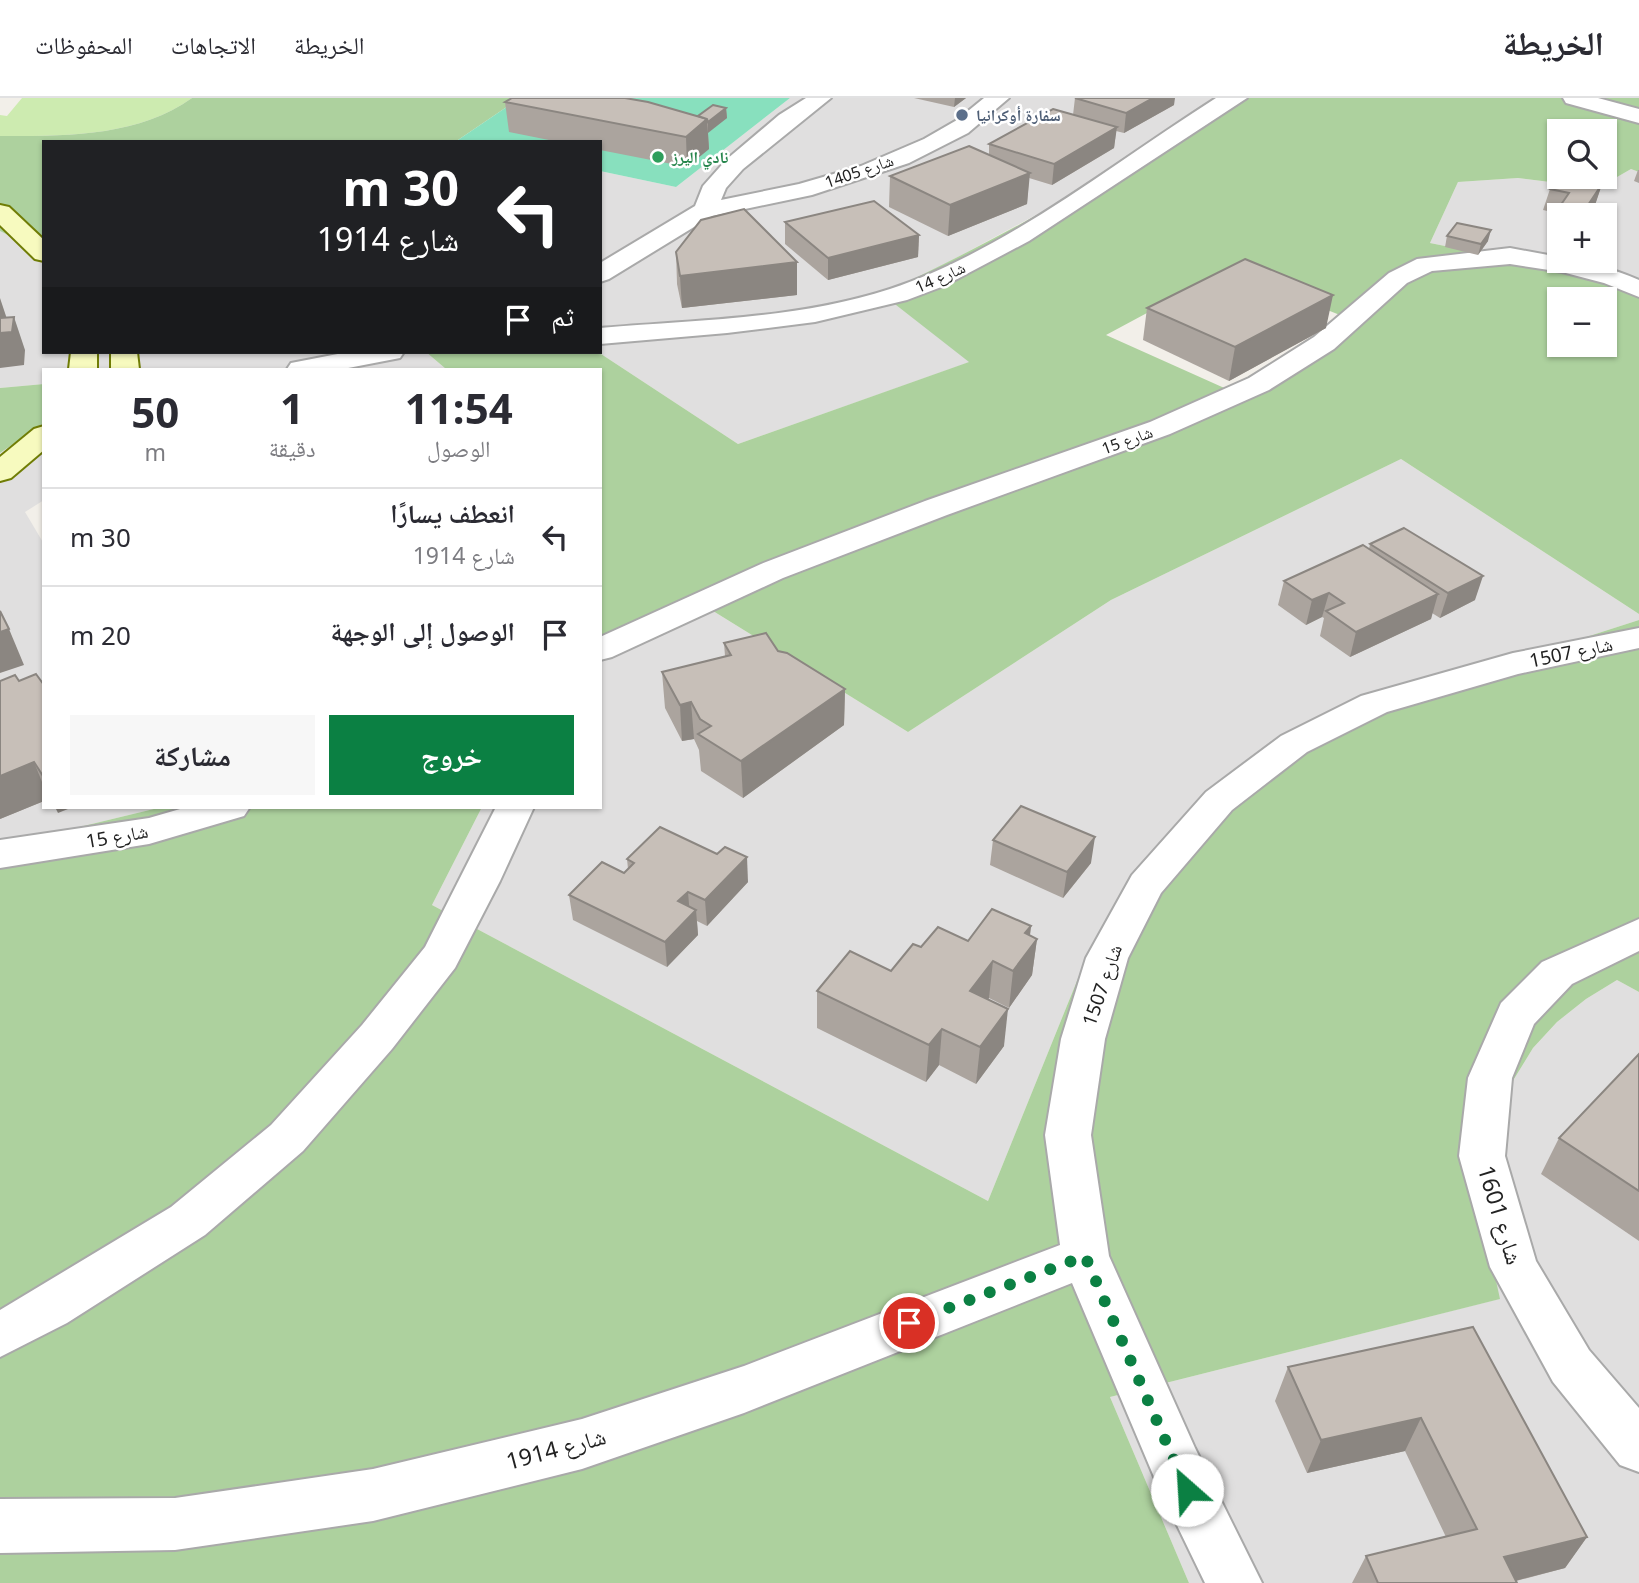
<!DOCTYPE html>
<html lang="ar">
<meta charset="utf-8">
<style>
:root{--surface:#fff;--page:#f7f7f7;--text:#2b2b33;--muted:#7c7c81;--line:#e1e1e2;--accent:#0b8043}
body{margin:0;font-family:"Noto Sans","Noto Naskh Arabic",sans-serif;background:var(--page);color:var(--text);direction:rtl;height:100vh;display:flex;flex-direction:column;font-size:26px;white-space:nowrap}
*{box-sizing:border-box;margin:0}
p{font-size:23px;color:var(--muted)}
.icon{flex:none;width:38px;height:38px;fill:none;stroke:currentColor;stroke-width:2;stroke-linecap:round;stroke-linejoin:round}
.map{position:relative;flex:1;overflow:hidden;direction:ltr}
.details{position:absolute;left:42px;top:270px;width:560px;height:441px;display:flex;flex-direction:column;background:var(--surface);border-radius:0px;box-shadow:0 2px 5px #0004;direction:rtl}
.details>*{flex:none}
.guide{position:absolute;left:42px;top:42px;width:560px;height:214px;border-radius:0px;box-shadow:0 2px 5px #0004;direction:rtl;background:#202124;color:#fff;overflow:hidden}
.tools{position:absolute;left:1547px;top:21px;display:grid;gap:14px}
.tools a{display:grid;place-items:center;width:70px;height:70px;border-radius:0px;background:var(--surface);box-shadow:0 2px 5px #0004;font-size:35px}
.pin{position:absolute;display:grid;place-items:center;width:60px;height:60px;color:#fff;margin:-30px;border:4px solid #fff;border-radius:50%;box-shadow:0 2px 7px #0007}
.me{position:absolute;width:77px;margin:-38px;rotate:334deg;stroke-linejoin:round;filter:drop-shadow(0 0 5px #0008)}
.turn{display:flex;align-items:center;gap:24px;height:147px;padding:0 28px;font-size:32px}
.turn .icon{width:91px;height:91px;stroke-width:2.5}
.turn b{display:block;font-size:49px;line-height:60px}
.then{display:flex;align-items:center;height:66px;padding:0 28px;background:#0003;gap:14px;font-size:26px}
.eta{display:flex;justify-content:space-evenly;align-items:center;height:119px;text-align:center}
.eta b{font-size:42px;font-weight:700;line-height:49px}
.button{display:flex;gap:14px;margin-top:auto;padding:14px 28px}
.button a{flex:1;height:80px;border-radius:0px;background:var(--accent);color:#fff;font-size:28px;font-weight:700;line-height:80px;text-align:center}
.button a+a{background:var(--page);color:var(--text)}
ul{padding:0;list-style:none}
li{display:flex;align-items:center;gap:21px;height:98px;padding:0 28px;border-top:2px solid var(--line)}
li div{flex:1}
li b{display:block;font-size:26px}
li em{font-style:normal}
header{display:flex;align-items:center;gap:42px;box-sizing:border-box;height:98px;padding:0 35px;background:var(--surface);border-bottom:2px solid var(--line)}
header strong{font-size:33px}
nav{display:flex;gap:38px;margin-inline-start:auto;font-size:24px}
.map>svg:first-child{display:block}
.residential{fill:#e0dfdf;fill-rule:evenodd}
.grass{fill:#cdebb0}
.forest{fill:#add19e;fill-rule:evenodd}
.pitch{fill:#88e0be}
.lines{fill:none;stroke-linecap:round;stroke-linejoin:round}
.street-casing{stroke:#a9a9a9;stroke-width:4}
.secondary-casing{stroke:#707d05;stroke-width:4}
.street{fill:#fff;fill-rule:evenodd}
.secondary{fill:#f7fabf;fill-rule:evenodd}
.wall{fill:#aba49e}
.shaded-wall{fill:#8b8681}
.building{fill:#c7bfb8;stroke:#8b8681;stroke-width:2}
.route{stroke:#0b8043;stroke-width:12;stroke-dasharray:0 21.6}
.service-dot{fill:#5c6f8a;stroke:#fff;stroke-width:2.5}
.leisure-dot{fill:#2e9e5b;stroke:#fff;stroke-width:2.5}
.labels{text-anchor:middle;stroke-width:5;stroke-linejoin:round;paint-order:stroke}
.far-service-label{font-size:16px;font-weight:bold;fill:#4e5e75;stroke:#fff;text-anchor:start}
.far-leisure-label{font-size:16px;font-weight:bold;fill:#27864d;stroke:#fff;text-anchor:start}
.far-street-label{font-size:16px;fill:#222;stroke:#fff}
.street-label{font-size:19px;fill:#222;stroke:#fff}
.near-street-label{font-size:23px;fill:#222;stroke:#fff}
</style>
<header>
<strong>الخريطة</strong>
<nav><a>الخريطة</a><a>الاتجاهات</a><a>المحفوظات</a></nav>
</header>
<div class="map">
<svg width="1639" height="1485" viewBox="0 0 1639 1485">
<rect width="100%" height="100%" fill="#f2efe9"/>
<g class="residential">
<polygon points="790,0 1235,0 1173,34 1060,104 943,167 883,195 970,264 738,346 598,254 600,254 600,73 676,89"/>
<path d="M1631 71 1639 74V187L1430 145 1458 84 1518 80 1598 90ZM1559 117H1605V163H1559Z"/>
<polygon points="0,133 44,155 44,254 426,254 446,271 316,271 314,269 301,271 44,271 44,286 0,290"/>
<polygon points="44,325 44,402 25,414 44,446 44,709 162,709 71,731 0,741 0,355"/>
<polygon points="1401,361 1639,516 1639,522 1440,586 1081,873 988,1103 432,807 482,709 600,709 600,559 705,508 908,634 1111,502"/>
<polygon points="1617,882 1639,894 1639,1485 1189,1485 1110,1299 1499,1201 1489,1150 1498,1017 1514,981 1533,950 1557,924 1586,901"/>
</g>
<path class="grass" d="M22 0H192C138 39 65 38 0 38V17L7 18Z"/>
<g class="forest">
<path d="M192 0H520L455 44H44V155L0 133V38C65 38 138 39 192 0Z"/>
<path d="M1235 0H1639V74L1631 71 1598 90 1518 80 1458 84 1430 145 1639 187V516L1401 361 1111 502 908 634 705 508 600 559V271H446L426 254H598L738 346 969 264 882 196C943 167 1003 137 1061 103 1120 69 1176 32 1235 0ZM1559 33H1605V79H1559ZM1227 172 1350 221 1231 293 1106 237ZM1559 201H1605V247H1559Z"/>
<polygon points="44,286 44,325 0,355 0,290"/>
<polygon points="1639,522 1639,894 1617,882 1586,901 1557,924 1533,950 1514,981 1498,1017 1489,1150 1500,1201 1110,1299 1189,1485 0,1485 0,741 71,731 162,709 482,709 432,807 988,1103 1081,873 1107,824 1251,673 1440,586"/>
</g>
<polygon class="pitch" points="520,0 790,0 676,89 600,73 600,44 455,44"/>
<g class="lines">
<defs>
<g id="street">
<polygon points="806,0 831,0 743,71 726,90 721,102 799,86 861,68 924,41 957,22 984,0 1009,0 968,35 909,65 812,97 712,118 609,181 600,184 600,165 695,108 703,88 727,61 779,17"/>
<path d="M1216 0H1247L1029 143 944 188 907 202 815 224 727 235 600 246V230C696 222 798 221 890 191 1007 152 1112 66 1216 0Z"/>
<polygon points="1563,0 1598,0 1639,11 1639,25 1566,5"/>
<path d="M1510 150 1559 159V163C1587 163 1614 171 1639 182V199L1604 185 1562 174 1510 166 1432 173 1407 185 1334 251 1269 292 1170 336 947 417 783 480 612 559 600 562V539L761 466 925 403 1150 324 1249 280 1314 239 1389 175 1417 161Z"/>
<polygon points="348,254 404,254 400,260 343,271 287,271 291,265"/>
<polygon points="1639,530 1639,550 1518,576 1387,614 1307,654 1232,712 1161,795 1128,860 1105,941 1091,1037 1109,1158 1195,1350 1262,1485 1205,1485 1157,1386 1072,1185 744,1315 582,1371 373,1423 175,1452 0,1455 0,1401 175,1400 373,1371 582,1321 744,1268 1060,1147 1045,1037 1061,941 1086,860 1132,777 1206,694 1281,638 1361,598 1513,555"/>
<polygon points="187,709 250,709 244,718 149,746 0,770 0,742 149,720"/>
<polygon points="496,709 534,709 500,783 455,870 392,951 303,1053 205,1137 67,1225 0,1259 0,1212 171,1109 271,1027 362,927 425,849"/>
<polygon points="1639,821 1639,853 1572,886 1534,926 1512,980 1505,1058 1536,1163 1589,1252 1639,1310 1639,1374 1620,1367 1553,1284 1490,1169 1459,1058 1468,980 1501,905 1542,864"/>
</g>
<g id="secondary">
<polygon points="0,107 9,109 44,142 44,163 35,161 0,127"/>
<polygon points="71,254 97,254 97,271 69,271"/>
<polygon points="111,254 137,254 139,271 111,271"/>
<polygon points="44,328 44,352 11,380 0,383 0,359 34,331"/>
</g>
</defs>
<use href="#street" class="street-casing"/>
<use href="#secondary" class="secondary-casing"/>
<use href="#street" class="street"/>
<use href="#secondary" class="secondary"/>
</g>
<g class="wall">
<polygon points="914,0 966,0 954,9"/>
<polygon points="1075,0 1174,7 1124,35 1116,33 1114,50 1052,87 1029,80 1027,106 948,138 889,109 890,78 989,57 989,46 1073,17"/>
<polygon points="505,4 698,18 726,10 727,20 708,34 709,51 687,69 600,52 600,44 559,44 509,34"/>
<polygon points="1638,72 1639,72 1639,85 1634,83"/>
<polygon points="1602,86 1595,107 1588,117 1559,117 1559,134 1551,132 1556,115 1543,112 1550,91"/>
<polygon points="785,124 919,137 918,159 828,182 785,146"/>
<polygon points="1447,138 1488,143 1478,157 1445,149"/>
<polygon points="676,154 797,197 682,210 677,186"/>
<polygon points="1147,210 1326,230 1229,283 1143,242"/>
<polygon points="1370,446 1475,502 1440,520 1432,515 1431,521 1350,559 1320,538 1324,520 1322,519 1306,527 1278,507 1284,483 1369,451"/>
<polygon points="724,545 778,553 845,591 844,627 743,700 701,673 699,652 694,641 682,643 665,610 662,574 725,558"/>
<polygon points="19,583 44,587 44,703 0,721"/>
<polygon points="993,742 1091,765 1063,800 990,767"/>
<polygon points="627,761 748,784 707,828 697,823 698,837 667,869 573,822 569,797 624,775 628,771"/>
<polygon points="1031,828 1030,837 1037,841 1032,877 1009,910 989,900 988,901 1004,948 976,986 939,967 926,984 817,930 817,893 891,873 921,849 968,843"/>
<polygon points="1639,956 1639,1143 1541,1076 1559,1040"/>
<polygon points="1473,1229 1587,1439 1565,1470 1516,1483 1517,1485 1352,1485 1366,1458 1446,1439 1405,1353 1307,1375 1275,1303 1288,1269"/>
</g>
<g class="shaded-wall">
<polygon points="955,0 966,0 954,9"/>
<polygon points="1153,0 1175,0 1174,7 1124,35 1126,15"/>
<polygon points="726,10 727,20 708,35 708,24"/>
<polygon points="707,21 709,51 687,69 686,39"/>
<polygon points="1117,29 1114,50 1052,87 1054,66"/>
<polygon points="1030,75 1027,106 948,138 950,107"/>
<polygon points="1602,86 1595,107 1588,117 1582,117"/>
<polygon points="1491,132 1488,143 1478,157 1481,146"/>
<polygon points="919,137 918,159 828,182 828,160"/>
<polygon points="797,164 797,197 682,210 680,178"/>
<polygon points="1333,197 1326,230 1229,283 1235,249"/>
<polygon points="0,200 10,230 14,219 25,252 24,267 0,270"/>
<polygon points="1483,478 1475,502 1440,520 1448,495"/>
<polygon points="1329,495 1322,519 1306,527 1312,502"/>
<polygon points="1438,496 1431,521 1350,559 1356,534"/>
<polygon points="9,531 24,567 0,575 0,534"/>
<polygon points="845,591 844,627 743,700 741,663"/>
<polygon points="691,604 694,641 682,643 680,607"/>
<polygon points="34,664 44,689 44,703 0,721 0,678"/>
<polygon points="55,709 73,709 58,715"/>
<polygon points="1095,739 1091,765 1063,800 1067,774"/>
<polygon points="747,759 748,784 707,828 705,802"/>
<polygon points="688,794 690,818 696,812 698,837 667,869 665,844 678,803"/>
<polygon points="1031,828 1028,853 1037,841 1032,877 1009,910 1013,873 1025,835"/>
<polygon points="993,863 989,900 967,930 970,893"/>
<polygon points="1008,911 1004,948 976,986 980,949"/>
<polygon points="942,931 939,967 926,984 929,947"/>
<polygon points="1421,1320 1405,1353 1307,1375 1321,1342"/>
<polygon points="1587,1439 1565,1470 1507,1485 1504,1459"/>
</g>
<g class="building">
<polygon points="512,0 625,0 648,4 707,21 686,39 505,4"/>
<polygon points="1075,0 1153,0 1126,15"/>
<polygon points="713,7 726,10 708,24 707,21 698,18"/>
<polygon points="1053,11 1117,29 1054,66 989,46"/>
<polygon points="969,48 1030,75 950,107 890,78"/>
<polygon points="1559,77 1559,79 1569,79 1602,86 1582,116 1558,111 1569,95 1550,91"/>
<polygon points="874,103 919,137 828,160 785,124"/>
<polygon points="744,111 797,164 680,178 676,154 701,122"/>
<polygon points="1457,125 1491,132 1481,146 1447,138"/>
<polygon points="1245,161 1333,197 1235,249 1147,210"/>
<polygon points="14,219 12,234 0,235 0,220"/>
<polygon points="1404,430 1483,478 1448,495 1370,446"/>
<polygon points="1363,447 1438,496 1356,534 1326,513 1344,505 1329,495 1312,502 1284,483"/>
<polygon points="0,513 9,531 0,534"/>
<polygon points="766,535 778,553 787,555 845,591 741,663 698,636 711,628 700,621 691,604 680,607 662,574 731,557 724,545"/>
<polygon points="36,576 44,587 44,678 43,678 34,664 0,678 0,583 15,577 19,583"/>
<polygon points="1021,708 1095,739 1067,774 993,742"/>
<polygon points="660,729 717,756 725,749 747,759 705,802 688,794 678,803 696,812 665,844 569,797 602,764 624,775 634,765 627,761"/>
<polygon points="992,811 1031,828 1025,835 1037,841 1013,873 993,863 970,893 1008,911 980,949 942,931 929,947 817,893 850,853 891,873 913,846 921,849 938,829 968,843"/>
<polygon points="1639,956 1639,1093 1559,1040"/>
<polygon points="1473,1229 1587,1439 1504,1459 1517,1485 1378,1485 1366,1458 1477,1431 1421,1320 1321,1342 1288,1269"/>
</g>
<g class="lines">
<polyline class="route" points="909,1225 1085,1158 1187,1392"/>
</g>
<circle class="service-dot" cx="962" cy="17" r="7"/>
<circle class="leisure-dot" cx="658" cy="59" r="7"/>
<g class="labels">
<g class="far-service-label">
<text x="976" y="23">سفارة أوكرانيا</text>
</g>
<g class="far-leisure-label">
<text x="672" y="65">نادي اليرز</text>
</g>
<g class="far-street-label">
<text transform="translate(859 73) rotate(-19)" y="6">شارع 1405</text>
<text transform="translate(940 179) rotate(-24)" y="6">شارع 14</text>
<text transform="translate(1127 342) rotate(-20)" y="6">شارع 15</text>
</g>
<g class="street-label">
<text transform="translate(1571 554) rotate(-12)" y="7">شارع 1507</text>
<text transform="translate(117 738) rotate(-10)" y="7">شارع 15</text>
<text transform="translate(1102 887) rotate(-71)" y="7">شارع 1507</text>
</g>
<g class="near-street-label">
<text transform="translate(1500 1117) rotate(73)" y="8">شارع 1601</text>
<text transform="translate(556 1351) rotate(-15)" y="8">شارع 1914</text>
</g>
</g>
</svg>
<div class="tools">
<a><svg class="icon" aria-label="search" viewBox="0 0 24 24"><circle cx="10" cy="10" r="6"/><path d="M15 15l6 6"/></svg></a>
<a>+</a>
<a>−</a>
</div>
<div class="pin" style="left:909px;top:1225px;background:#d93025"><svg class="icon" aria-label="arrive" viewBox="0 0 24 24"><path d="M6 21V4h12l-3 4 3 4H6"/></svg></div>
<svg class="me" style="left:1187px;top:1392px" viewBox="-20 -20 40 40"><circle r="19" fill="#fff"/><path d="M0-13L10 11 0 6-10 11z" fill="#0b8043"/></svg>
<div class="guide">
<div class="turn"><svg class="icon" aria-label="left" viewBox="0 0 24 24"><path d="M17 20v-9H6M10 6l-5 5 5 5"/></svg><div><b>30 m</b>شارع 1914</div></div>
<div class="then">ثم<svg class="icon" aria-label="arrive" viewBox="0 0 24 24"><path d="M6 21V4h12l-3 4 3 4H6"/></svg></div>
</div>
<section class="details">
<div class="eta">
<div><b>11:54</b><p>الوصول</p></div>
<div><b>1</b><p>دقيقة</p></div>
<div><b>50</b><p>m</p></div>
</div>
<ul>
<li><svg class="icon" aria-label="left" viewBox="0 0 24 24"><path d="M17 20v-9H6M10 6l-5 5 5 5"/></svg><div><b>انعطف يسارًا</b><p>شارع 1914</p></div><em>30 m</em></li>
<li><svg class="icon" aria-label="arrive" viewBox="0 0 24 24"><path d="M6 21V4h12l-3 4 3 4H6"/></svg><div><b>الوصول إلى الوجهة</b></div><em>20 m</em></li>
</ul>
<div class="button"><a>خروج</a><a>مشاركة</a></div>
</section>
</div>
